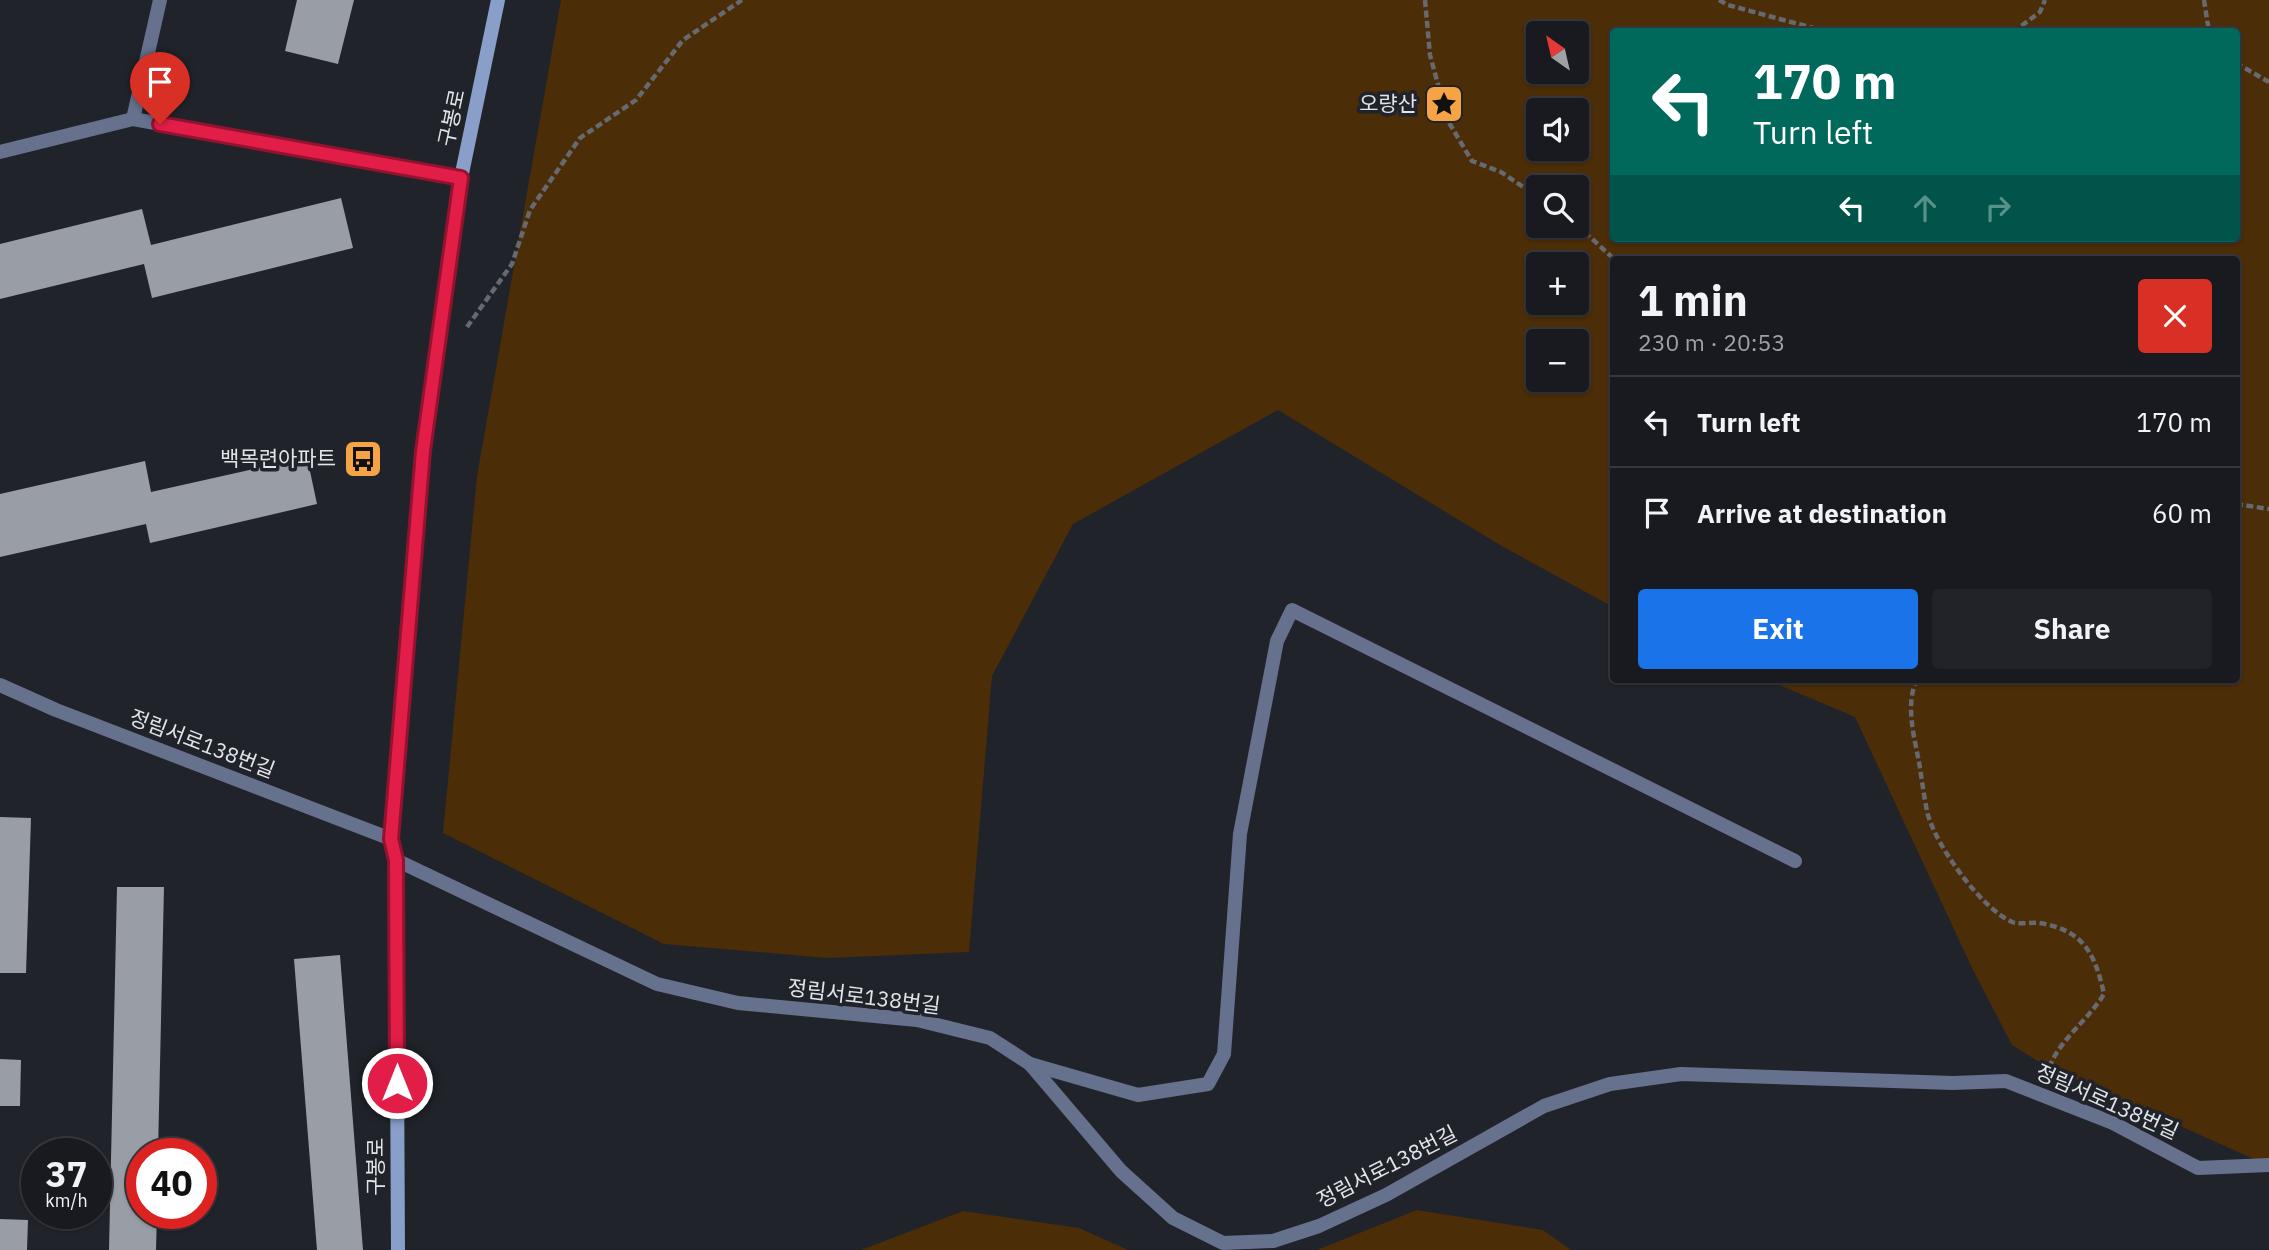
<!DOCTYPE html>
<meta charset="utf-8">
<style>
:root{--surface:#181a20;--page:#212329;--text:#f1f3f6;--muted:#9fa1a5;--line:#36383e;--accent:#1a73e8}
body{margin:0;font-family:"IBM Plex Sans","Noto Sans KR",sans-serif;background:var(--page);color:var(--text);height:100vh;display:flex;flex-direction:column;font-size:26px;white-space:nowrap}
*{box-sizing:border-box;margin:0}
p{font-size:23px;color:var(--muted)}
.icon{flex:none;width:38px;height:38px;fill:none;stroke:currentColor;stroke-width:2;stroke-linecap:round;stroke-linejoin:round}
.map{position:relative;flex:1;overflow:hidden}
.sheet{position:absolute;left:1610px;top:256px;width:630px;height:427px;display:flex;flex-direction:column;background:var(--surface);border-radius:7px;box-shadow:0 2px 5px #0004,0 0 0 2px var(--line)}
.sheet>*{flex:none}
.hud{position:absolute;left:1610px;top:28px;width:630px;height:214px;border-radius:7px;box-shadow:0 2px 5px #0004,0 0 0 2px var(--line);background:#00695c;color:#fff;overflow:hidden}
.needle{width:46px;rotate:326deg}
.buttons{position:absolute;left:1526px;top:21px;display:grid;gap:14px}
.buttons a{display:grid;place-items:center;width:63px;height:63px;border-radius:7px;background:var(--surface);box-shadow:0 2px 5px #0004,0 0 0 2px var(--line);font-size:35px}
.speed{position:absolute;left:21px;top:1138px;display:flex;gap:14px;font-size:35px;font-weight:700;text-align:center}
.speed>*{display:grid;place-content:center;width:91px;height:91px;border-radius:50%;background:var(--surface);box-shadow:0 2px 5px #0004,0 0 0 2px var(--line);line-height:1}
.speed small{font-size:18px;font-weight:400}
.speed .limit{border:10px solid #d22;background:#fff;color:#111}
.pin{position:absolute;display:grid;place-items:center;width:60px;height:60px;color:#fff;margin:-72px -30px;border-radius:50% 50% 50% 0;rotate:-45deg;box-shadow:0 0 7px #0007}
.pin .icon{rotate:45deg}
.me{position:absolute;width:77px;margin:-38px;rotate:0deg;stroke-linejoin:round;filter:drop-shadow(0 0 5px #0008)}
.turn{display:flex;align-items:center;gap:24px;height:147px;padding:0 28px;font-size:32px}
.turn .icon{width:91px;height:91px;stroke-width:2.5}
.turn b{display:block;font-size:49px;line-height:60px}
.lanes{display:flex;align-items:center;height:66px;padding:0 28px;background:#0003;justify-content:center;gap:35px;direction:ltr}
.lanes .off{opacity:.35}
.round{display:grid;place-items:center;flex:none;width:74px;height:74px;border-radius:7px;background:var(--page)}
.head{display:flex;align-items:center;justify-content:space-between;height:119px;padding:0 28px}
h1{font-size:42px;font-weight:700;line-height:52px}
.cta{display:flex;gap:14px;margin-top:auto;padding:14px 28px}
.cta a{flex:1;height:80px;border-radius:7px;background:var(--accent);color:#fff;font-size:28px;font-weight:700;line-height:80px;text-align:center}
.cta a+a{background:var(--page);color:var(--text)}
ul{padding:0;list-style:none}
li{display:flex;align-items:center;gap:21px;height:91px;padding:0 28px;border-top:2px solid var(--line)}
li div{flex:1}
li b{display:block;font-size:26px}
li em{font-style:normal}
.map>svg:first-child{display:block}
.green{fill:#4b2d07;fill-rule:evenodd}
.building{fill:#989da6}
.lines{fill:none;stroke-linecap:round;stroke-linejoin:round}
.path{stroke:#666970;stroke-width:4.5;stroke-dasharray:7 3.5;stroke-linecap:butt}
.lane{stroke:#65718d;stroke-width:14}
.street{stroke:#65718d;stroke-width:14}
.secondary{stroke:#8a9eca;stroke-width:14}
.route-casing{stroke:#92132f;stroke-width:18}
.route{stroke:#e11d48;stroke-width:12}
.labels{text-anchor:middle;stroke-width:7;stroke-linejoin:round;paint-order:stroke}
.poi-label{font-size:21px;fill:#e1e4e9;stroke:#20232a;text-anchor:end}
.street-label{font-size:21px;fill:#e1e4e9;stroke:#20232a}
</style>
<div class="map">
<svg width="2269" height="1250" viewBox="0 0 2269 1250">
<rect width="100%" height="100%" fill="#20232a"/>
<g class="green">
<path d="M561 0H2269V1159L2256 1160 2044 1065 2012 1045 1973 970 1855 717 1765 679H2236V259H1614L1613 607 1500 545 1278 410 1073 524 992 676 969 952 828 958 664 944 443 833 477 476ZM1614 32H2236V238H1614ZM1538 33H1577V72H1538ZM1538 110H1577V149H1538ZM1538 187H1577V226H1538ZM1538 264H1577V303H1538ZM1538 341H1577V380H1538Z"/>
<polygon points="1417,1210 1543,1230 1571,1250 1317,1250"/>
<polygon points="963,1211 1079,1228 1128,1250 861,1250"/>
</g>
<g class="building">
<polygon points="297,0 354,0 338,64 285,51"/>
<polygon points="341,198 353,248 152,298 144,264 0,299 0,244 142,209 151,245"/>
<polygon points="307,457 317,504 150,543 146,524 0,557 0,494 145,461 151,492"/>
<polygon points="0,817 31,818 26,973 0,973"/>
<polygon points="117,887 164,887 158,1153 142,1153 142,1213 157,1213 156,1250 109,1250"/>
<polygon points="340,955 363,1250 317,1250 294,959"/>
<polygon points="0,1059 21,1060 20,1106 0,1106"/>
<polygon points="0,1219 28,1220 27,1250 0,1250"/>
</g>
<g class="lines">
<g class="path">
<polyline points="1425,0 1430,55 1448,121 1472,161 1501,172 1538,197"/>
<polyline points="1719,0 1728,5 1828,32"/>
<polyline points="2204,0 2209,32"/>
<polyline points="2013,32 2040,12 2045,0"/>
<polyline points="2236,63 2269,82"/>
<polyline points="1577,225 1614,259"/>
<polyline points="467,327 512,264 530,210 580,138 636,100 683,40 742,0"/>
<polyline points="2236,504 2269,509"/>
<path d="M1917 679C1905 704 1914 736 1919 762 1922 780 1924 798 1928 815 1937 847 1981 908 2012 922 2020 925 2030 922 2039 923 2084 930 2095 954 2104 994 2087 1022 2058 1040 2048 1071"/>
</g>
<polyline class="lane" points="1030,1064 1138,1095 1208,1084 1224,1054 1240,834 1277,641 1292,610 1795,861"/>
<g class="street">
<polyline points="133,119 160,0"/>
<polyline points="0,152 133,119 461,178"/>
<polyline points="0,685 56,710 391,839"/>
<polyline points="396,860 657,984 738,1003 917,1020 990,1038 1030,1064 1121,1171 1173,1218 1223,1243 1273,1241 1319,1226 1386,1195 1544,1106 1610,1084 1681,1074 1953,1083 2006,1081 2113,1123 2198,1168 2269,1165"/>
</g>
<polyline class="secondary" points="398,1250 396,860 391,839 423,451 461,178 498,0"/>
</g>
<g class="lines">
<defs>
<polyline id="route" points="160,124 461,178 423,451 391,839 396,860 397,1083"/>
</defs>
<use href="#route" class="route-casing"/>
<use href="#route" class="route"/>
</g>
<defs>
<symbol id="sight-square" viewBox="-11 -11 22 22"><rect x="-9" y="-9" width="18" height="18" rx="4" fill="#f5a345" stroke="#20232a"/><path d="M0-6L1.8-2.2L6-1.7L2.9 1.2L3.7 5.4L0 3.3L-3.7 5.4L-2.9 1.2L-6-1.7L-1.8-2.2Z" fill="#111"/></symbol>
<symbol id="bus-square" viewBox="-11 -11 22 22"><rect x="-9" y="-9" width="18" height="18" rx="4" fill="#f5a345" stroke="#20232a"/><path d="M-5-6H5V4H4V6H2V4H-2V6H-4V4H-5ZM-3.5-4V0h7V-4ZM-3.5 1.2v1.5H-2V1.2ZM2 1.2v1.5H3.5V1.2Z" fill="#111"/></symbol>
</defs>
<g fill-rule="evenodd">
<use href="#sight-square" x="1422" y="82" width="44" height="44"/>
<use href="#bus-square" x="341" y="437" width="44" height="44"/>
</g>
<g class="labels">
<g class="poi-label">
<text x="1417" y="111">오량산</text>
<text x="336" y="466">백목련아파트</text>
</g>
<g class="street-label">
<text transform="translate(452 118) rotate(-78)" y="7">구봉로</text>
<text transform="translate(202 744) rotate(21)" y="7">정림서로138번길</text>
<text transform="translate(864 997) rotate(7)" y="7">정림서로138번길</text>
<text transform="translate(2107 1102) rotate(24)" y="7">정림서로138번길</text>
<text transform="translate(376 1167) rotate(-90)" y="7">구봉로</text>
<text transform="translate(1387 1167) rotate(-27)" y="7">정림서로138번길</text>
</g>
</g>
</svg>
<div class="buttons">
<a><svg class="needle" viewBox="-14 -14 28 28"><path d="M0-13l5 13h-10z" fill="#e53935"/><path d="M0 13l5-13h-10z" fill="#9fa1a5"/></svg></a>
<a><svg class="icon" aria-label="sound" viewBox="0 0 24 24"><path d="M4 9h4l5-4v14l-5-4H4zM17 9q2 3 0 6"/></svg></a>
<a><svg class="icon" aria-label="search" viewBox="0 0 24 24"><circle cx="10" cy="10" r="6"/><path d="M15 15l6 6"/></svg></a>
<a>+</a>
<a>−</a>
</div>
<div class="speed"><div>37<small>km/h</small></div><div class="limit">40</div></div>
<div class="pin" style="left:160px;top:124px;background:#d93025"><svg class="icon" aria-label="arrive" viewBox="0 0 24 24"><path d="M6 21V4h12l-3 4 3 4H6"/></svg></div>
<svg class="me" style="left:397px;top:1083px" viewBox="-20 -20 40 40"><circle r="17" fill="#e11d48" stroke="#fff" stroke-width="3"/><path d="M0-11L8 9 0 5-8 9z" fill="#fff"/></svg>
<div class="hud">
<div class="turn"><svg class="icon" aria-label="left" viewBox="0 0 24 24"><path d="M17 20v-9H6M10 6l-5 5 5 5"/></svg><div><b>170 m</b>Turn left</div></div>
<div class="lanes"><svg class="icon" aria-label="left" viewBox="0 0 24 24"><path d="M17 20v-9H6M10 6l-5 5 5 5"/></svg><svg class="icon off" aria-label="ahead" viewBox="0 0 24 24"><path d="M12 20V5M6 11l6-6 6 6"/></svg><svg class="icon off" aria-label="right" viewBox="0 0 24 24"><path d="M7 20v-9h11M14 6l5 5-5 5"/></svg></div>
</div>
<section class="sheet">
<div class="head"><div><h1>1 min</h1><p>230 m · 20:53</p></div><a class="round" style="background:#d93025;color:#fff"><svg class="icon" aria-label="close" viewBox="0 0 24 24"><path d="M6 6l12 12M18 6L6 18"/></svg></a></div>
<ul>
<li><svg class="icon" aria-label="left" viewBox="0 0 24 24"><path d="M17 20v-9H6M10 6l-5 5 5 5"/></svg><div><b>Turn left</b></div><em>170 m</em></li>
<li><svg class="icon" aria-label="arrive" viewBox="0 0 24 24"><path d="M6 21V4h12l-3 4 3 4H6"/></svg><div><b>Arrive at destination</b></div><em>60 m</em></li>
</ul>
<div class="cta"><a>Exit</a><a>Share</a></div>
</section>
</div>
